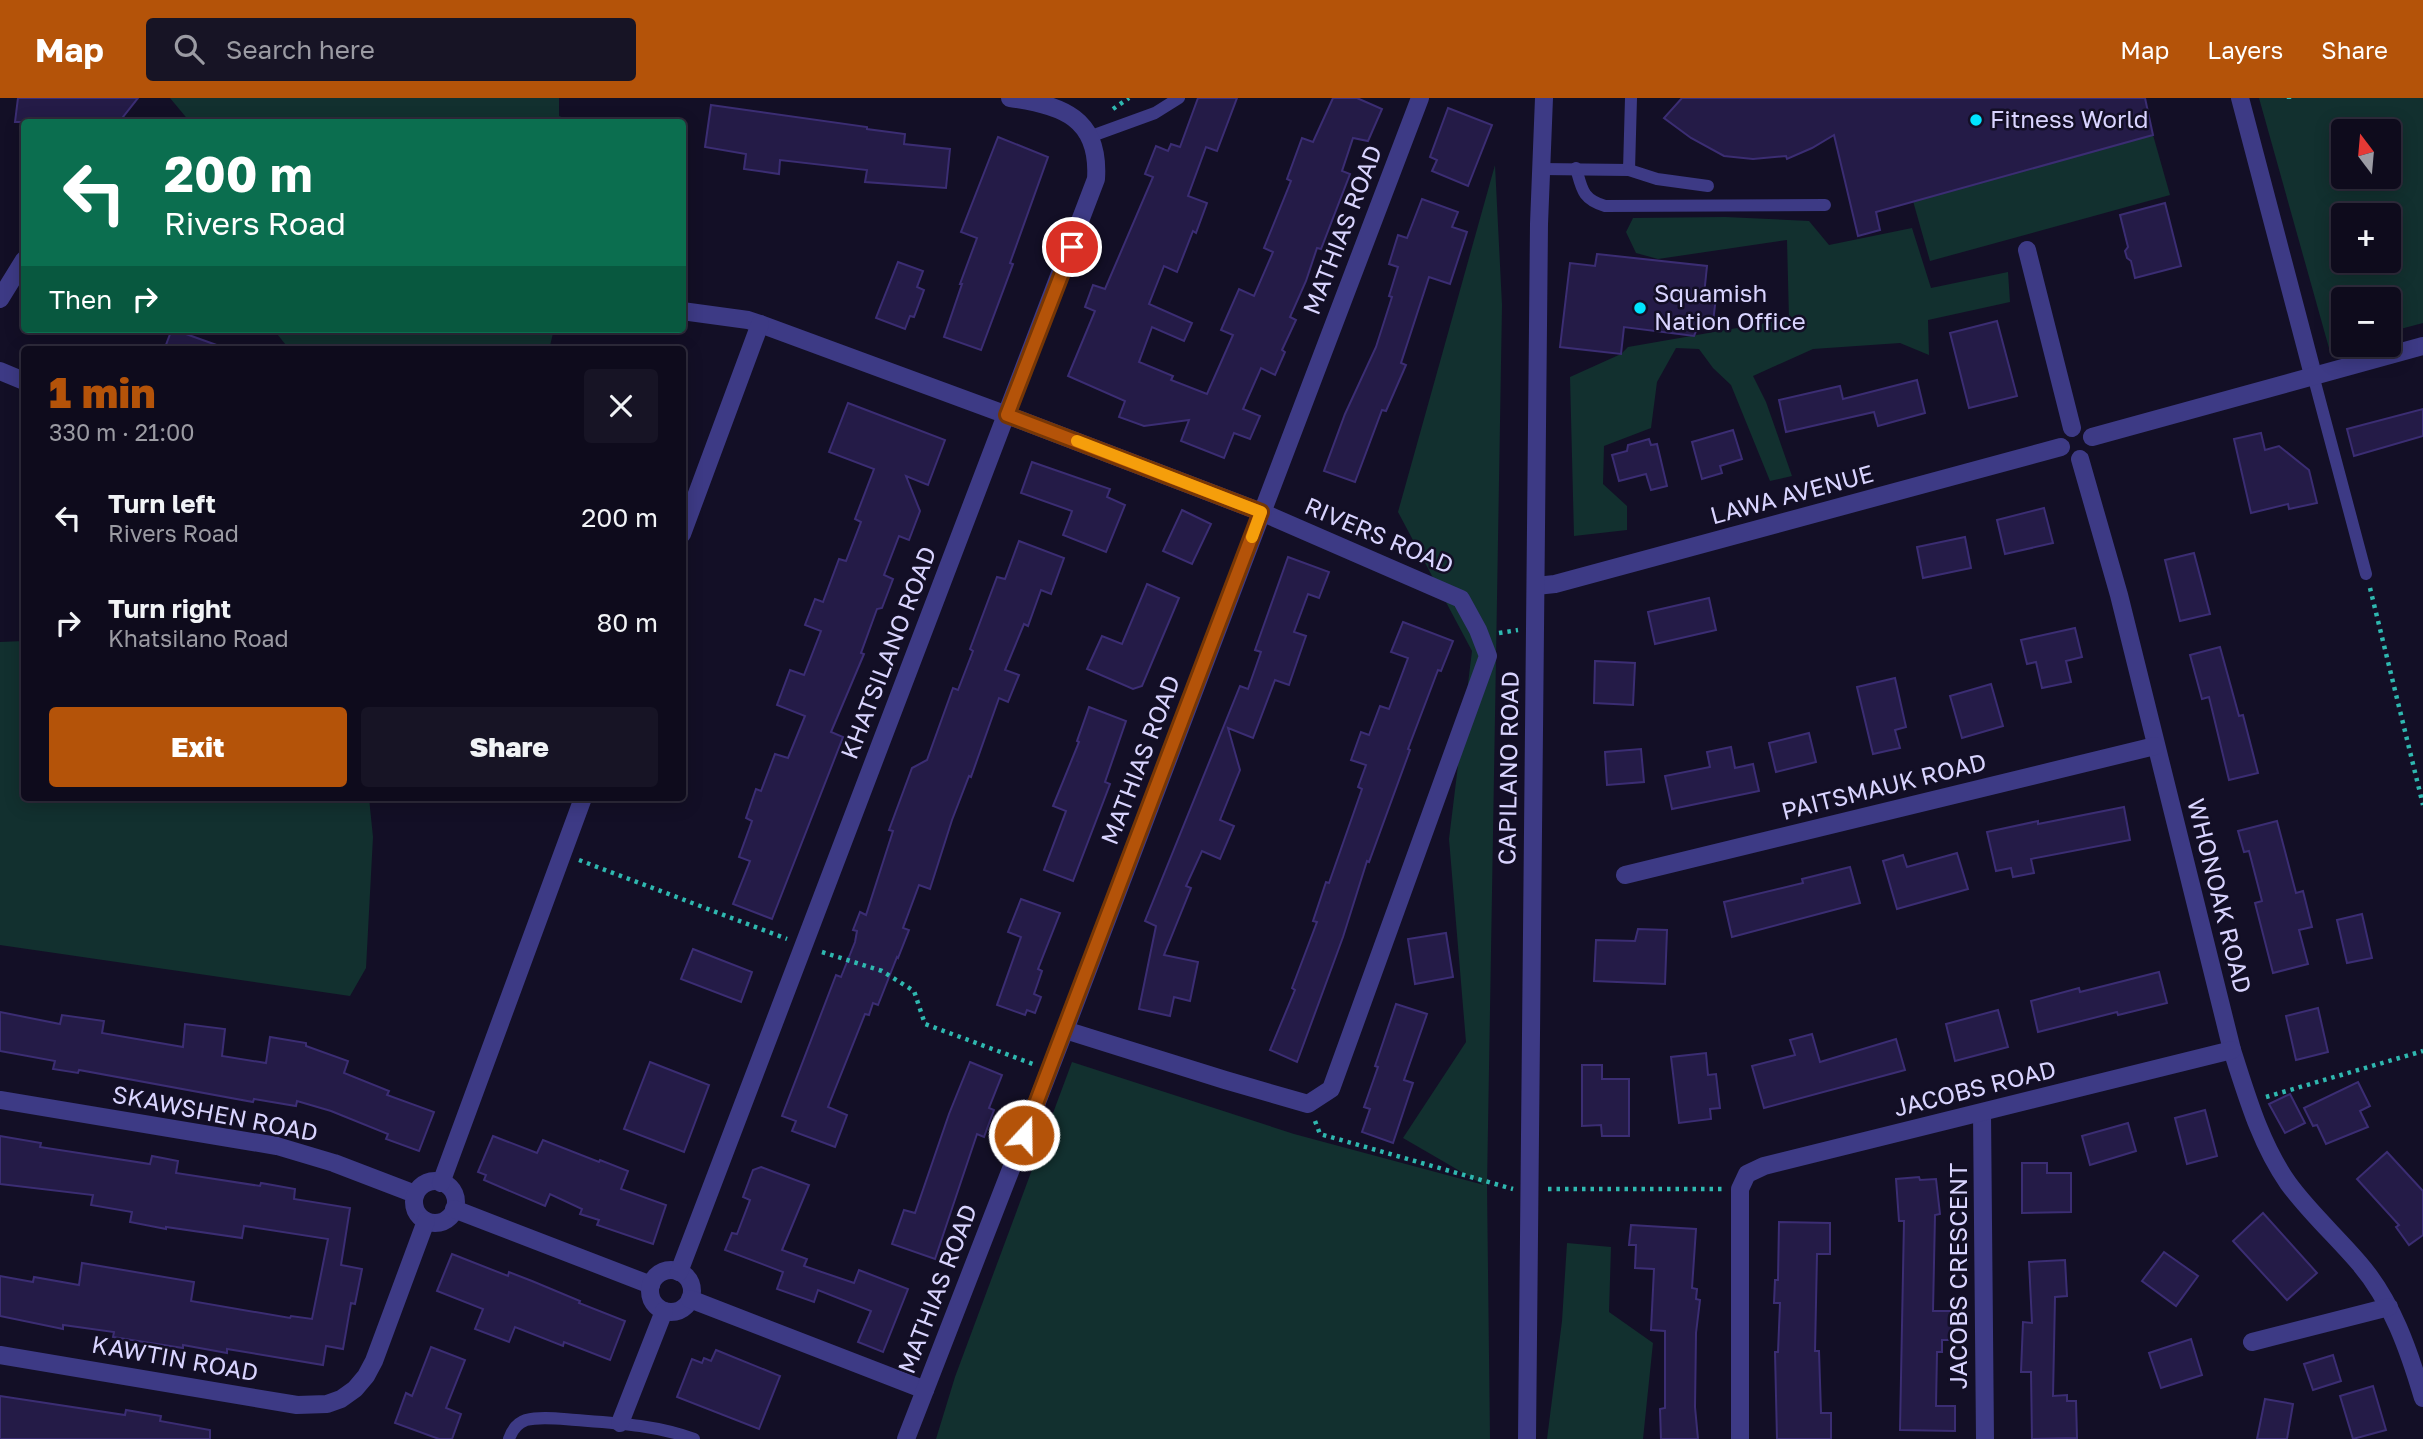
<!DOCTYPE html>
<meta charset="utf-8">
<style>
:root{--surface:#0e0b1c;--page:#171425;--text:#f1f3f6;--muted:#9b9ba3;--line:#2e2b3b;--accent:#b45309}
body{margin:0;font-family:"Golos Text",sans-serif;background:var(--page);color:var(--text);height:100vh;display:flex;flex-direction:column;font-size:26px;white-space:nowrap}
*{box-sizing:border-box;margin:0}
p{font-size:23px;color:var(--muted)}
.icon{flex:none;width:38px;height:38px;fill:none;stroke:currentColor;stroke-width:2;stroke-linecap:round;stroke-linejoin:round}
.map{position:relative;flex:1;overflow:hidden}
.panel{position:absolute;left:21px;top:248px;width:665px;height:455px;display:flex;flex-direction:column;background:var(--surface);border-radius:7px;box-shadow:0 4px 18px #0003,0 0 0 2px var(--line)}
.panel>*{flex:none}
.banner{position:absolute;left:21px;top:21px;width:665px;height:214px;border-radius:7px;box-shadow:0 4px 18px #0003,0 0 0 2px var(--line);background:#0b6e4f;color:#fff;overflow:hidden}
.needle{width:46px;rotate:344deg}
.buttons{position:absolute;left:2331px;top:21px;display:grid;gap:14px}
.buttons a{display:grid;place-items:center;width:70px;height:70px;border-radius:7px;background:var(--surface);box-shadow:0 4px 18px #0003,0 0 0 2px var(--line);font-size:35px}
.pin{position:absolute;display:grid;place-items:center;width:60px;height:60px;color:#fff;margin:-30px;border:4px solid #fff;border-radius:50%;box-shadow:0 2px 7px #0007}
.me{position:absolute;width:77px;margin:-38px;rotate:21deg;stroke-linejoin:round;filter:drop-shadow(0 0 5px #0008)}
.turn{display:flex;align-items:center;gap:24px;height:147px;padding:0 28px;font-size:32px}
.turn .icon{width:91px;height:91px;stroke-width:2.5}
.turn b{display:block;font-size:49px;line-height:60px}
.then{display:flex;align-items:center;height:66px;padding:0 28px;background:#0003;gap:14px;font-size:26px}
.round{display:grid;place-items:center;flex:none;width:74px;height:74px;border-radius:7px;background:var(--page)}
.head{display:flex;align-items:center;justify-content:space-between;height:119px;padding:0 28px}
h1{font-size:42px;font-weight:800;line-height:52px;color:var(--accent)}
.primary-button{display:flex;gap:14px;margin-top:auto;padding:14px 28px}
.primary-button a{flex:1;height:80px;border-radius:7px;background:var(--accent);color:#fff;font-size:28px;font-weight:800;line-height:80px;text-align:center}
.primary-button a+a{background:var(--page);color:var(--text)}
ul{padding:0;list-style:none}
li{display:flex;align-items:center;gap:21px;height:105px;padding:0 28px}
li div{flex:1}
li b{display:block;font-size:26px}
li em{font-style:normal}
header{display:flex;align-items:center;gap:42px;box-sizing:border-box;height:98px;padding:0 35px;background:var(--accent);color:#fff}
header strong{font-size:33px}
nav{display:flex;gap:38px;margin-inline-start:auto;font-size:24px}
.search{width:490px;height:63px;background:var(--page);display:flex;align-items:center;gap:18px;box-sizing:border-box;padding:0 24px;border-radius:7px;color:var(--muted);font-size:26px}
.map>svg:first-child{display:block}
.green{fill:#12302f;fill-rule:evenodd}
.building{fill:#241b47;stroke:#3b2d73;stroke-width:2}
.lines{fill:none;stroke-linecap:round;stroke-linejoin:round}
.path{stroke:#2fb8b0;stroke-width:4.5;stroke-dasharray:3.5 5;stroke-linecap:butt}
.service{stroke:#3d3a85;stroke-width:12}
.minor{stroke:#3d3a85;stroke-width:18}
.tertiary{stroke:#3d3a85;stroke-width:18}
.route-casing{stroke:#753606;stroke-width:18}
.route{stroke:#b45309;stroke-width:12}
.slow{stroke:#f59e0b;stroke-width:12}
.poi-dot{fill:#00e5ff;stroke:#130f26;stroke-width:2.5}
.labels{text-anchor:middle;stroke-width:5;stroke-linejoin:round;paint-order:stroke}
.poi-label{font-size:24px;fill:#d9d4ff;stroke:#130f26;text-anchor:start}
.street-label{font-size:24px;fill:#d9d4ff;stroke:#130f26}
</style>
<header>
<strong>Map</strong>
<div class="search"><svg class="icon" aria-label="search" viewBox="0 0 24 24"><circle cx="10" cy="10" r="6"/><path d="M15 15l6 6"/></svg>Search here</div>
<nav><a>Map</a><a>Layers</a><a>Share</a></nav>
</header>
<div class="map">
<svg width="2423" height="1341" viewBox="0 0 2423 1341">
<rect width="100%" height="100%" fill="#130f26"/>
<g class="green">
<polygon points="170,0 559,0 559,18 575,24 190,24"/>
<path d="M2259 0H2423V225L2389 234V201H2343V246L2329 250ZM2343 33H2389V79H2343ZM2343 117H2389V163H2343Z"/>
<polygon points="2153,37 2170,97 1930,163 1913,103"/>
<polygon points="1495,67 1502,207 1487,1088 1490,1341 936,1341 955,1279 1072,964 1294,1036 1484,1087 1403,1040 1466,944 1449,741 1472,553 1398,414"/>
<polygon points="1725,119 1809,123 1829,147 1912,130 1931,190 2008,174 2010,204 1928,222 1929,257 1900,245 1813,251 1753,278 1766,304 1792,378 1770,383 1731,287 1713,270 1699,251 1676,250 1657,284 1651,330 1604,348 1603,386 1627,408 1627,432 1574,438 1570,279 1621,256 1628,249 1789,221 1787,142 1658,161 1636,155 1626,134 1633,120"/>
<polygon points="273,231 554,231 549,252 290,252"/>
<polygon points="24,543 24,700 369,700 373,739 366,870 350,898 0,847 0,544"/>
<polygon points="1567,1145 1611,1149 1609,1214 1653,1245 1643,1341 1547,1341 1562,1223"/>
</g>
<g class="building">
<polygon points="18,0 138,0 119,24 15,24"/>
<polygon points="1198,0 1237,0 1217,53 1206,49 1188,98 1207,105 1196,135 1193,133 1177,174 1164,168 1149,206 1192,225 1184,243 1152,229 1139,264 1173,278 1171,282 1207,296 1233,237 1221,232 1239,191 1254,198 1273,154 1264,150 1291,83 1287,81 1302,40 1313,44 1333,0 1357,0 1382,11 1368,43 1353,40 1342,73 1350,76 1321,151 1317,150 1306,183 1290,219 1296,222 1282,252 1285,254 1275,277 1261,270 1243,311 1260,318 1250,341 1234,335 1224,360 1181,343 1189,322 1144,328 1119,319 1125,303 1068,278 1095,213 1085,209 1093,187 1105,191 1153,79 1145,76 1156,48 1168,53 1171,46 1180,49"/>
<polygon points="1682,0 2145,0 2153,37 1876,114 1880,132 1858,138 1834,37 1812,50 1787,61 1786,58 1753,61 1724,58 1691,40 1664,20"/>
<polygon points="711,7 867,29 867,31 905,36 904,46 950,51 946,90 865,84 867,72 780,62 779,76 744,71 746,56 705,49"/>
<polygon points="1448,10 1492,27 1468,88 1432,73 1437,62 1430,59"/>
<polygon points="998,39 1048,59 1010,165 1013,166 981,252 944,239 962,186 960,186 977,140 961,134"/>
<polygon points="1422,101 1458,114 1452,129 1467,134 1450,186 1429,179 1401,265 1406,267 1386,313 1382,312 1355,384 1324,373 1345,316 1376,249 1392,199 1389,198 1398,169 1389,166 1398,137 1407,140"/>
<polygon points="2165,105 2181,168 2135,180 2131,163 2127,160 2125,153 2128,149 2120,117"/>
<polygon points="1597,156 1707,168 1704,197 1716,199 1713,224 1701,222 1694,238 1624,229 1621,256 1560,249 1570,165 1595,168"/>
<polygon points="898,164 923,173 917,189 924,192 914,219 910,218 905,231 876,220"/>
<polygon points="1997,223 2017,298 1969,310 1950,235"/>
<polygon points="172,231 225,250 225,252 164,252"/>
<polygon points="1917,282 1925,315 1878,328 1874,314 1786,334 1779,302 1840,288 1843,301"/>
<polygon points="848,305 945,342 928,387 906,378 920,413 909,442 899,438 884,477 893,481 882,510 877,511 861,555 864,556 831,634 843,639 772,821 733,806 750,763 739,759 752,723 746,720 756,691 761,693 775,656 788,660 805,618 777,607 790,572 804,577 821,533 805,527 815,501 823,504 839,461 846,463 861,424 855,421 874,371 829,354"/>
<polygon points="2423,311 2423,338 2354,358 2347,331"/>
<polygon points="1733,332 1742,361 1720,368 1722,375 1702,381 1692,344"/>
<polygon points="2261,335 2265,352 2279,348 2309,372 2317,405 2289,411 2288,406 2251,415 2234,341"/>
<polygon points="1649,341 1651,347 1657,346 1667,388 1651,392 1646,376 1619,383 1612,357 1627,353 1628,347"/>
<polygon points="1032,364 1110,391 1107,399 1125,407 1106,454 1063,437 1072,413 1021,395"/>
<polygon points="2044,410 2053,445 2005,456 1997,422"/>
<polygon points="1182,412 1211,426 1192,466 1163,453"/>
<polygon points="1965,439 1971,470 1923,480 1917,449"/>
<polygon points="1019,443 1064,460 1051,496 1041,492 1028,528 1024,526 1005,572 1019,577 1008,604 999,600 971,679 969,678 952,722 930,791 919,787 903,830 909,832 898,860 897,859 878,907 873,905 869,917 865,916 828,1009 847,1017 835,1049 792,1033 796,1023 782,1018 836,877 841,879 855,844 857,833 853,832 860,814 866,817 893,733 889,732 912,670 927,662 953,590 958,592 973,553 970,551 997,479 1005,481"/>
<polygon points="2194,455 2210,516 2180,523 2165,462"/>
<polygon points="1288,459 1329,474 1319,500 1308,496 1294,534 1306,538 1289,587 1275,582 1253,640 1228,630 1240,672 1220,722 1234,728 1220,761 1202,753 1186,788 1191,790 1164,857 1198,864 1190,903 1174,899 1170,918 1139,911 1156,828 1145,823 1240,588 1248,591 1261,554 1255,552"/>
<polygon points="1147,486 1179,500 1142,588 1133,591 1087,571 1102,538 1122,546"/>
<polygon points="1709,500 1716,532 1655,546 1648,514"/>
<polygon points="1403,524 1453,543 1441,573 1438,572 1408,651 1410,652 1369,764 1367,763 1343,839 1297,964 1270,952 1295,892 1292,890 1317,824 1313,823 1326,784 1329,785 1362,691 1358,689 1366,667 1351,662 1361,634 1369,637 1380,608 1389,611 1408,560 1391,554"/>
<polygon points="2075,530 2082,559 2066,563 2071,584 2042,590 2036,564 2027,566 2021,542"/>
<polygon points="2220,549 2239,618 2243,617 2258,675 2229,682 2209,599 2202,601 2190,557"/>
<polygon points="1595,563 1635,565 1633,607 1594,605"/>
<polygon points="1895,580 1906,629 1895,632 1900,650 1873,656 1857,589"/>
<polygon points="1991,586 2003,628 1962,640 1950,598"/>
<polygon points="1089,609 1126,623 1105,684 1110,686 1073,783 1044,772 1066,713 1053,708 1079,644 1077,643"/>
<polygon points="1809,635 1816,664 1776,674 1769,645"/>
<polygon points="1731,649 1735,670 1753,666 1759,693 1672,711 1665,678 1710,669 1707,654"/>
<polygon points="1641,651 1644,684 1607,687 1605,654"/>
<polygon points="2124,709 2130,742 2031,761 2034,775 2013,779 2011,770 1996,773 1987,734 2038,723 2038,726"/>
<polygon points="2277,723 2296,795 2303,793 2312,829 2299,832 2308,866 2273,875 2255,805 2262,803 2249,753 2244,754 2238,733"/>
<polygon points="1957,755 1968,791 1897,811 1883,763 1903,757 1907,769"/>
<polygon points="1850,769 1860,805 1732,839 1724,804 1803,785 1802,781"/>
<polygon points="1021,801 1060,815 1038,871 1042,873 1034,896 1041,899 1035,915 1027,912 1025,917 997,907 1021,839 1008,834"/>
<polygon points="2362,816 2372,860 2347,865 2337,822"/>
<polygon points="1638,831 1667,832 1665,886 1594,883 1596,842 1635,843"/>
<polygon points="1446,835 1453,879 1415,886 1408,841"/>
<polygon points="693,851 752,874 741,904 681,881"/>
<polygon points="2159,874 2167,905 2118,917 2117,914 2038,934 2031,903 2079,890 2080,894"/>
<polygon points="1396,906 1427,916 1404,982 1413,985 1393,1045 1362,1034 1370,1011 1364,1009 1378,969 1375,968"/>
<polygon points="2318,910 2328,954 2296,962 2286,918"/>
<polygon points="1998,912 2008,949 1955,963 1946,926"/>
<polygon points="0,914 60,926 62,917 104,923 102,935 183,949 185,926 225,931 222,958 266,965 270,939 306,945 306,948 348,963 344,975 389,993 387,997 434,1014 419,1053 386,1041 388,1036 331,1013 297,1003 296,1008 254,1001 253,1004 79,972 78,975 53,971 55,963 0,953"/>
<polygon points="1812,936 1820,964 1896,941 1905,972 1764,1010 1752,968 1795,957 1790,942"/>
<polygon points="1706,955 1708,977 1716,976 1720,1010 1710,1011 1711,1021 1679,1025 1671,959"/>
<polygon points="650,964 709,987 684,1054 624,1031"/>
<polygon points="970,964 1002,977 989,1010 994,1012 984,1039 977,1036 935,1161 892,1146 904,1112 915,1115 949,1016"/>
<polygon points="1582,967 1602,967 1602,981 1629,981 1629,1038 1602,1038 1601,1027 1582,1028"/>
<polygon points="2358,984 2370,1008 2360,1013 2368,1029 2326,1046 2317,1027 2313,1028 2304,1010"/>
<polygon points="2290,996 2305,1025 2285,1035 2269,1006"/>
<polygon points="2205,1012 2217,1058 2187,1066 2175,1020"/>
<polygon points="2128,1025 2136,1053 2090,1067 2082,1038"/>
<polygon points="0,1038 41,1045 40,1049 150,1066 152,1058 178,1063 176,1075 260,1088 261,1085 295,1091 294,1101 350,1110 341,1167 362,1171 355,1206 351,1205 343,1251 326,1248 323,1267 227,1251 227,1255 183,1247 183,1250 144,1244 113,1239 114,1234 63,1227 63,1231 0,1218 0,1178 33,1184 34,1179 79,1187 82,1165 194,1184 191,1203 290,1220 291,1218 312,1221 328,1141 244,1128 242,1140 166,1129 166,1131 130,1124 132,1114 91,1107 93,1097 0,1086"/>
<polygon points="493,1038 537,1055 543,1042 599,1064 600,1062 628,1073 621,1091 666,1107 653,1146 597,1127 599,1122 580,1116 582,1111 550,1096 545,1108 484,1082 486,1077 478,1074"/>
<polygon points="2387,1054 2423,1093 2423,1137 2409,1147 2396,1129 2399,1127 2357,1081"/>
<polygon points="2022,1065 2047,1065 2047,1075 2071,1075 2071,1114 2022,1115"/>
<polygon points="761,1069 809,1087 782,1152 807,1161 804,1168 854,1185 859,1172 908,1191 883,1254 858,1244 871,1213 818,1192 814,1204 777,1191 783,1174 725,1152 732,1135 737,1136 750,1102 743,1099 753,1072"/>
<polygon points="1919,1079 1920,1082 1936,1081 1940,1116 1935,1117 1933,1213 1955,1213 1955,1235 1950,1235 1950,1242 1942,1242 1942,1254 1937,1254 1936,1308 1955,1308 1955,1333 1900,1332 1904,1123 1899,1123 1896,1081"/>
<polygon points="2263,1115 2317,1175 2287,1202 2233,1143"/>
<polygon points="1779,1124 1830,1125 1830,1156 1817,1156 1815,1253 1819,1253 1821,1315 1831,1315 1831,1341 1777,1341 1775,1254 1778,1254 1780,1205 1774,1205 1775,1182 1778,1182"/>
<polygon points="1631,1127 1696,1131 1692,1190 1697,1191 1696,1201 1700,1202 1696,1235 1695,1309 1698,1341 1661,1341 1660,1311 1665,1310 1665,1233 1651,1232 1654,1171 1635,1170 1636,1147 1629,1147"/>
<polygon points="2164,1154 2198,1178 2176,1208 2142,1183"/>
<polygon points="452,1156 508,1178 509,1174 532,1183 580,1203 579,1205 625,1223 610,1262 564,1244 563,1248 515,1229 509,1244 475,1231 483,1211 437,1193"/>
<polygon points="2065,1162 2067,1198 2055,1199 2053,1298 2067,1297 2067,1303 2076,1303 2077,1340 2032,1341 2031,1274 2021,1274 2023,1224 2032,1225 2029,1164"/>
<polygon points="2191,1241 2202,1277 2161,1290 2149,1255"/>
<polygon points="431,1249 465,1262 446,1310 461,1316 452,1341 439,1341 395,1325 406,1295 412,1298"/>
<polygon points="716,1252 780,1278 759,1331 677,1299 692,1261 702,1265 704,1260 711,1263"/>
<polygon points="2333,1257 2341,1283 2313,1292 2304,1266"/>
<polygon points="2373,1288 2386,1332 2353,1341 2340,1298"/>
<polygon points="0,1298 125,1317 126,1312 161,1318 160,1323 210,1332 210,1341 0,1341"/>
<polygon points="2265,1301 2293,1306 2287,1341 2257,1341"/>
</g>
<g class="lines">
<g class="path">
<polyline points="2289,0 2289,1"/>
<polyline points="1113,11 1129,0"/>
<polyline points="2370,490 2423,707"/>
<polyline points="1499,535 1518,532"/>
<polyline points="579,762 787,841"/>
<polyline points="822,854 882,873 914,893 925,926 1033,966"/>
<polyline points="2266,999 2423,953"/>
<polyline points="1315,1023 1320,1036 1513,1091"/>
<polyline points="1548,1091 1722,1091"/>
</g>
<g class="service">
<polyline points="1089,39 1155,15 1179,0"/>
<path d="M1576 70C1582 91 1582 101 1605 108L1825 107"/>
<polyline points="1541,71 1629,72 1631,0"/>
<polyline points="1629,72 1657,81 1708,88"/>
<polyline points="2313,277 2366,476"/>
<path d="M509 1341C512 1332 517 1325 526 1322 541 1318 561 1321 576 1322 616 1325 656 1327 694 1341"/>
</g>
<g class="minor">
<polyline points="2240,0 2313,277"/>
<polyline points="2027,152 2072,330"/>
<polyline points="0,201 24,162"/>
<polyline points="682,213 748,222 760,226 1007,317 1261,414 1461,501 1478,532 1488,558 1331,991 1308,1006 1225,982 1065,932"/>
<polyline points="0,273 24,283"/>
<polyline points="2092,339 2423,248"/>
<path d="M2080 361 2119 497 2232 952C2247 998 2260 1045 2288 1085 2309 1114 2336 1138 2359 1165 2392 1203 2409 1253 2423 1300"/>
<polyline points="682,436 760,226"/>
<polyline points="1536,488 1555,486 2061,349"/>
<polyline points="1625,777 2155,648"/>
<polyline points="0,1002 277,1048 334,1065 415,1096"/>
<polyline points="1982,1015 1985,1341"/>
<circle cx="435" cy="1104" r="21"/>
<polyline points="441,1085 583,700"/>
<polyline points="454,1111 651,1187"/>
<circle cx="671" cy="1193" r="21"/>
<path d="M679 1174 1096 81C1100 20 1062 7 1010 0"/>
<polyline points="690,1201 925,1292"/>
<polyline points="2252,1244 2389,1209"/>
<polyline points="0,1257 297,1307 327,1306 341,1301 355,1291 366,1278 374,1263 426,1123"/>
<polyline points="620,1325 664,1213"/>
<polyline points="906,1341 1065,932 1420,0"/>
<polyline points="1740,1341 1740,1091 1747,1076 1764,1068 2232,952"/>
</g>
<polyline class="tertiary" points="1527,1341 1539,126 1544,0"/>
</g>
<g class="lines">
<defs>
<polyline id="route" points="1024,1037 1261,414 1007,317 1072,149"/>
</defs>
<use href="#route" class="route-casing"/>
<use href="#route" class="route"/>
<polyline class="slow" points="1077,343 1261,414 1252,439"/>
</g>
<g class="poi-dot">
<circle cx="1976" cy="22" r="7"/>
<circle cx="1640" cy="210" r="7"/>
</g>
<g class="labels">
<g class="poi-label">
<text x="1990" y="30">Fitness World</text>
<text x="1654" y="204">Squamish<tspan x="1654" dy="28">Nation Office</tspan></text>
</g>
<g class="street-label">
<text transform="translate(1343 132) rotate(-69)" y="8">MATHIAS ROAD</text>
<text transform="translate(1792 397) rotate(-15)" y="8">LAWA AVENUE</text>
<text transform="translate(1379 438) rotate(23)" y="8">RIVERS ROAD</text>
<text transform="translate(889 555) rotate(-69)" y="8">KHATSILANO ROAD</text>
<text transform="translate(1141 662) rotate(-69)" y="8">MATHIAS ROAD</text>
<text transform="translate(1509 670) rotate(-89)" y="8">CAPILANO ROAD</text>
<text transform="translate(1884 689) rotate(-14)" y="8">PAITSMAUK ROAD</text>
<text transform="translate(2219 798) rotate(76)" y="8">WHONOAK ROAD</text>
<text transform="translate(1975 991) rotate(-14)" y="8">JACOBS ROAD</text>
<text transform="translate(215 1016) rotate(11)" y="8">SKAWSHEN ROAD</text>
<text transform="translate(1959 1178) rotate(-90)" y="8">JACOBS CRESCENT</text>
<text transform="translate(938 1191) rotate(-69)" y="8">MATHIAS ROAD</text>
<text transform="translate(175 1261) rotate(10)" y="8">KAWTIN ROAD</text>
</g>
</g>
</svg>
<div class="buttons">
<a><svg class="needle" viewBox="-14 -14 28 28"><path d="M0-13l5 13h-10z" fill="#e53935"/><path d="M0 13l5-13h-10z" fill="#9b9ba3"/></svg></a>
<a>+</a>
<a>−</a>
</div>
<div class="pin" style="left:1072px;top:149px;background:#d93025"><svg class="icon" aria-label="arrive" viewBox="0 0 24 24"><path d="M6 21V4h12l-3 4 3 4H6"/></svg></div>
<svg class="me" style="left:1024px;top:1037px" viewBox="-20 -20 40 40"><circle r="17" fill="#b45309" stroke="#fff" stroke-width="3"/><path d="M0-11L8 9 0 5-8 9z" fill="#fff"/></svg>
<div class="banner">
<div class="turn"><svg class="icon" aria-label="left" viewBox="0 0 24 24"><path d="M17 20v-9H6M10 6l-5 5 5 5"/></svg><div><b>200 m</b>Rivers Road</div></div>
<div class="then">Then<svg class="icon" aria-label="right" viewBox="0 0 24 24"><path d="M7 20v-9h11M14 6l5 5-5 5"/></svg></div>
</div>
<section class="panel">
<div class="head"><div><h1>1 min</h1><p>330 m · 21:00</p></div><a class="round"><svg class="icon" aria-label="close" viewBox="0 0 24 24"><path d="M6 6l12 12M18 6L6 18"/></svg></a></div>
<ul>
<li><svg class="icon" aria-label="left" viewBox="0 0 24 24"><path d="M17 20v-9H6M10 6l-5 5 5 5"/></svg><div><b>Turn left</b><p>Rivers Road</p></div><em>200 m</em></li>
<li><svg class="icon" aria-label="right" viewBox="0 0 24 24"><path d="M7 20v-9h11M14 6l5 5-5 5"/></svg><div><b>Turn right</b><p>Khatsilano Road</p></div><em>80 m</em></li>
</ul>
<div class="primary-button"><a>Exit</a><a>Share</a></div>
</section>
</div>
